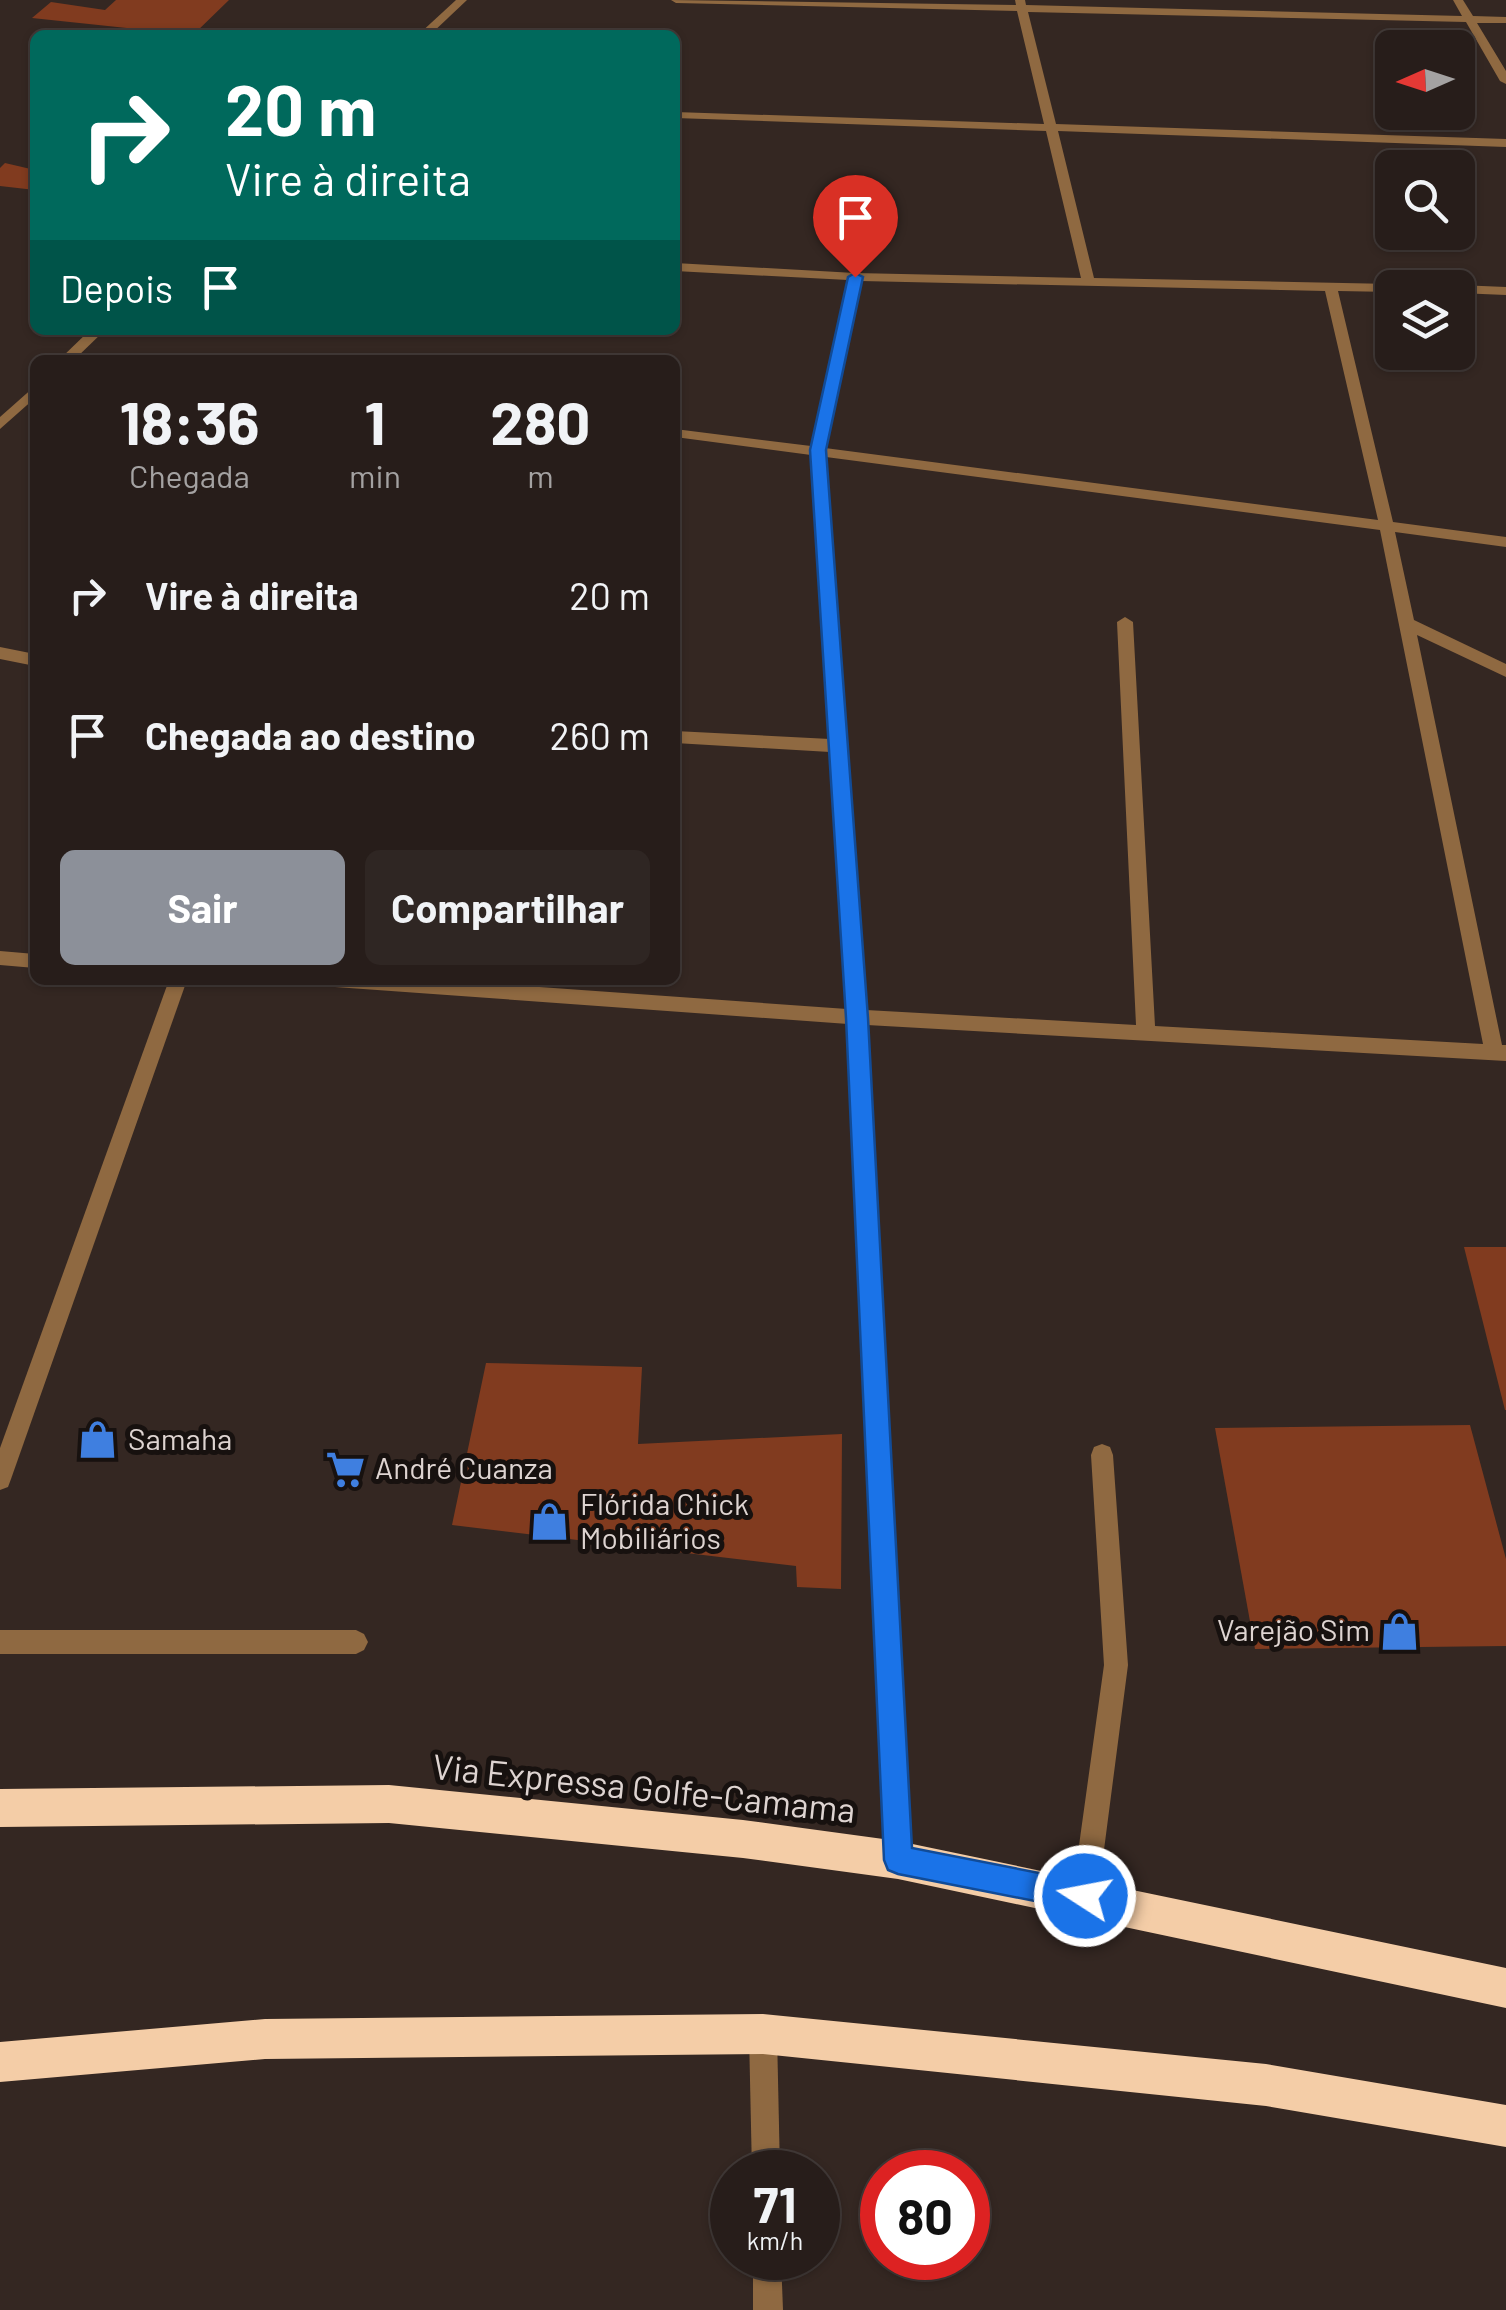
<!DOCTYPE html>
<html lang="pt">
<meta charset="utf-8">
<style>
:root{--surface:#271d1a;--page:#2f2623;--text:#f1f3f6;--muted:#a4a2a2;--line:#433b39;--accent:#8c9099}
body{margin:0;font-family:Barlow,sans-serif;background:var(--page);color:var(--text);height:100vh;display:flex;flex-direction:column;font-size:38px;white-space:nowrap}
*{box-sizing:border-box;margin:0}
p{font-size:32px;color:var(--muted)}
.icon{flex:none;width:55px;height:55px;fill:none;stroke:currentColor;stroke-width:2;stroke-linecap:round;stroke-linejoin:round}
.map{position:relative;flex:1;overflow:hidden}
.sheet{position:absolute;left:30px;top:355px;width:650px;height:630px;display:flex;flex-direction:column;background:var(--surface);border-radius:15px;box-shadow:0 2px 8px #0004,0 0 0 2px var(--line)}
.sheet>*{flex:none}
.guide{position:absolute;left:30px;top:30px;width:650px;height:305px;border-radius:15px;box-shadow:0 2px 8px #0004,0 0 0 2px var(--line);background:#00695c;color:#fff;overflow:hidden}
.needle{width:65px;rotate:267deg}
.controls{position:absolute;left:1375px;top:30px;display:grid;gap:20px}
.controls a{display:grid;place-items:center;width:100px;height:100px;border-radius:15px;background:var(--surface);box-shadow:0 2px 8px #0004,0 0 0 2px var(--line);font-size:50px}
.speed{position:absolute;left:710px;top:2150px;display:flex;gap:20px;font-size:50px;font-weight:700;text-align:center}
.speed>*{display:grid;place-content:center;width:130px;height:130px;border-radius:50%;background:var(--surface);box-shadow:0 2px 8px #0004,0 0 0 2px var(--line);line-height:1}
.speed small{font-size:25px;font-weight:400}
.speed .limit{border:15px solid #d22;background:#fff;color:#111}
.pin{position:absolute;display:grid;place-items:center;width:85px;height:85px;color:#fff;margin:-102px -42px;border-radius:50% 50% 50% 0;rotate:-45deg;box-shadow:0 0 10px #0007}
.pin .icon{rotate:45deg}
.me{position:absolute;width:110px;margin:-55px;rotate:281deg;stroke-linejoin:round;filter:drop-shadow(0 0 8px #0008)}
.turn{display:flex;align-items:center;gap:35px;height:210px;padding:0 30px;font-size:45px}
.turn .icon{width:130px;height:130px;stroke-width:2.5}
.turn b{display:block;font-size:70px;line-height:85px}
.then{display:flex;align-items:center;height:95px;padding:0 30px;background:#0003;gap:20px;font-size:38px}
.eta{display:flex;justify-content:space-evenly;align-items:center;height:170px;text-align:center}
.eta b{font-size:60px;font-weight:700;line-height:70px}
.action{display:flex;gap:20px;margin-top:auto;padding:20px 30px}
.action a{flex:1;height:115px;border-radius:15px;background:var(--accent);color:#fff;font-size:40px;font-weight:700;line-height:115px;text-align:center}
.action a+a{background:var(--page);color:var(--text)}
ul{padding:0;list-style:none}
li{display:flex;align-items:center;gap:30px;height:140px;padding:0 30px}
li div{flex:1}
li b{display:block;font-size:38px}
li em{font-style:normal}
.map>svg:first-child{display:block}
.building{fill:#813b1f}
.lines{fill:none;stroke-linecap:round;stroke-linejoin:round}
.lane{fill:#8f6941;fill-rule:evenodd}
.street{fill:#8f6941;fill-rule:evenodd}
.highway{fill:#f4cda7;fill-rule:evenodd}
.route{fill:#1a73e8;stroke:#114b97;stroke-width:2.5}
.labels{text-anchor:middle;stroke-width:10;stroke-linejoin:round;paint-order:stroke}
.poi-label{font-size:30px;fill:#ded4d1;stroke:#17110f;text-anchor:start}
.near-street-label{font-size:35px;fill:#ded4d1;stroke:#17110f}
</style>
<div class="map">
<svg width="1506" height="2310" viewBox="0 0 1506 2310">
<rect width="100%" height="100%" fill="#342722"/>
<g class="building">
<polygon points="116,0 229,0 193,35 32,18 51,2 105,10"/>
<polygon points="5,163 35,170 35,190 0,186 0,168"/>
<polygon points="1464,1247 1506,1247 1506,1410 1505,1410"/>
<polygon points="486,1363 642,1367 638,1444 842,1434 841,1589 797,1587 796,1566 452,1525"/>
<polygon points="1470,1425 1506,1559 1506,1646 1255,1649 1215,1428"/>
</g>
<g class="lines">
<g class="lane">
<polygon points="1102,1444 1110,1447 1113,1455 1128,1665 1098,1896 1094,1905 1085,1909 1076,1905 1072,1896 1104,1665 1091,1455 1094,1447"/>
<polygon points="0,1630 356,1630 364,1634 368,1642 364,1650 356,1654 0,1654"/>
</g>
<g class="street">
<polygon points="456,0 467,0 430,35 418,35"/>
<path d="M671 0 1016 5 1015 0H1025L1026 5 1462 16 1453 0H1463L1473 16 1506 17V23H1477L1506 71V84L1500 81 1466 22 1028 12 1056 124 1506 139V147L1058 131 1094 278 1392 284 1398 288H1392V292L1338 291 1393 522 1506 537V547L1395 532 1414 620 1506 664V677L1417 635 1502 1045H1506V1061L867 1025 911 1860 907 1869 898 1873 889 1869 885 1860 848 1024 335 987 326 980H441L847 1009 830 752 675 743V731L830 739 811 455 675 437V429L811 446 848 280 675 271V263L855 273 1081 278 1046 131 675 118V112L1044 124 1017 11 676 3ZM861 281 1325 291 1378 520 825 448ZM826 457 1380 530 1483 1044 1155 1026 1133 622 1125 617 1117 622 1136 1025 866 1010Z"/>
<polygon points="1458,285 1506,287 1506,295 1458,293 1458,288 1453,288"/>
<polygon points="90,330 105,330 74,360 59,360"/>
<polygon points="35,386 35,398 0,429 0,417"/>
<polygon points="0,647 35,654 35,666 0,659"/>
<polygon points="0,951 35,954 35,968 0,965"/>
<polygon points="169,980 187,980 11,1479 8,1487 0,1490 0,1448"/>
<polygon points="763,2020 773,2024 777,2034 780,2172 752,2172 749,2034 753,2024"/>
<polygon points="753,2258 781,2258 783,2310 753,2310"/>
</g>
<g class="highway">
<polygon points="389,1785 743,1820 898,1841 1506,1968 1506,2008 898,1879 743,1858 389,1823 0,1827 0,1789"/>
<polygon points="763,2014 1266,2064 1506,2105 1506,2147 1266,2106 763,2054 265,2059 0,2082 0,2042 265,2019"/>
</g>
</g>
<polygon class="route" points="855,273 863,277 826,450 868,1018 912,1848 1085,1882 1096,1886 1100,1896 1096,1907 1085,1911 898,1874 888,1870 884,1860 846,1018 810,450 848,277"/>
<defs>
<symbol id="shop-bare" viewBox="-9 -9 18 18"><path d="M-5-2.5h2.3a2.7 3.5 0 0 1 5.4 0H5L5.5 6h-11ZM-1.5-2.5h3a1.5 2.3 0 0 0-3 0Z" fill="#3f7fe0" stroke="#17110f" stroke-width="2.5" paint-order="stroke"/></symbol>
<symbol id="supermarket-bare" viewBox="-9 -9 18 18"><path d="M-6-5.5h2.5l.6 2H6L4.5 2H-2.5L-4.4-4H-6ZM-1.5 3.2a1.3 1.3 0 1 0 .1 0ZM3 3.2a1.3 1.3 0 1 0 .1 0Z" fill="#3f7fe0" stroke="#17110f" stroke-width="2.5" paint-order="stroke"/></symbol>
</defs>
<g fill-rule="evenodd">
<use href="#shop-bare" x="70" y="1412" width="55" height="55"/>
<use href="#supermarket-bare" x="318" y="1442" width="55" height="55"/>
<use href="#shop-bare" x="522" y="1494" width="55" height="55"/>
<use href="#shop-bare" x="1372" y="1604" width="55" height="55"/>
</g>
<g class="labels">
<g class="poi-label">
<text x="128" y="1450">Samaha</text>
<text x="375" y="1479">André Cuanza</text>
<text x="580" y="1515">Flórida Chick<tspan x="580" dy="34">Mobiliários</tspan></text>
<text x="1370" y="1641" text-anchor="end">Varejão Sim</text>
</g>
<g class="near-street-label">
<text transform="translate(644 1789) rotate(6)" y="12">Via Expressa Golfe-Camama</text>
</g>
</g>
</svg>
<div class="controls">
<a><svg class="needle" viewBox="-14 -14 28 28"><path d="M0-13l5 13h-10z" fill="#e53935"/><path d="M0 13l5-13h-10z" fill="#a4a2a2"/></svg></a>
<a><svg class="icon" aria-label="search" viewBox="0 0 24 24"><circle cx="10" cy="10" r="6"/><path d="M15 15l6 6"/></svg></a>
<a><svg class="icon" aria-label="layers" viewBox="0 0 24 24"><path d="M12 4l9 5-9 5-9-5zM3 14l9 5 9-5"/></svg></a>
</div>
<div class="speed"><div>71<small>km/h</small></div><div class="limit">80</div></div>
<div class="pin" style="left:855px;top:277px;background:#d93025"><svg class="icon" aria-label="arrive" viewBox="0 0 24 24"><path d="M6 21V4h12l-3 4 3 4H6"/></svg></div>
<svg class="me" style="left:1085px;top:1896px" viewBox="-20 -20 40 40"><circle r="17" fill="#1a73e8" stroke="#fff" stroke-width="3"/><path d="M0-11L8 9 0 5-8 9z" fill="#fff"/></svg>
<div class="guide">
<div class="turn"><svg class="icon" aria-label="right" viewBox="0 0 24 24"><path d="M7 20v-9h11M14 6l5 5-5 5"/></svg><div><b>20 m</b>Vire à direita</div></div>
<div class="then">Depois<svg class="icon" aria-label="arrive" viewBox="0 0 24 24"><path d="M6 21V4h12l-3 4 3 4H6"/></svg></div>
</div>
<section class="sheet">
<div class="eta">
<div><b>18:36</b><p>Chegada</p></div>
<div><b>1</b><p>min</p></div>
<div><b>280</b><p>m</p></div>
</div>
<ul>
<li><svg class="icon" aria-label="right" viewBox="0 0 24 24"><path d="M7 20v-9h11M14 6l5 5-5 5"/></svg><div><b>Vire à direita</b></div><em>20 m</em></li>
<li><svg class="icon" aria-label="arrive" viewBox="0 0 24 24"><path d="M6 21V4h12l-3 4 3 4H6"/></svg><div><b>Chegada ao destino</b></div><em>260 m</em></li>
</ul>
<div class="action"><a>Sair</a><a>Compartilhar</a></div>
</section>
</div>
